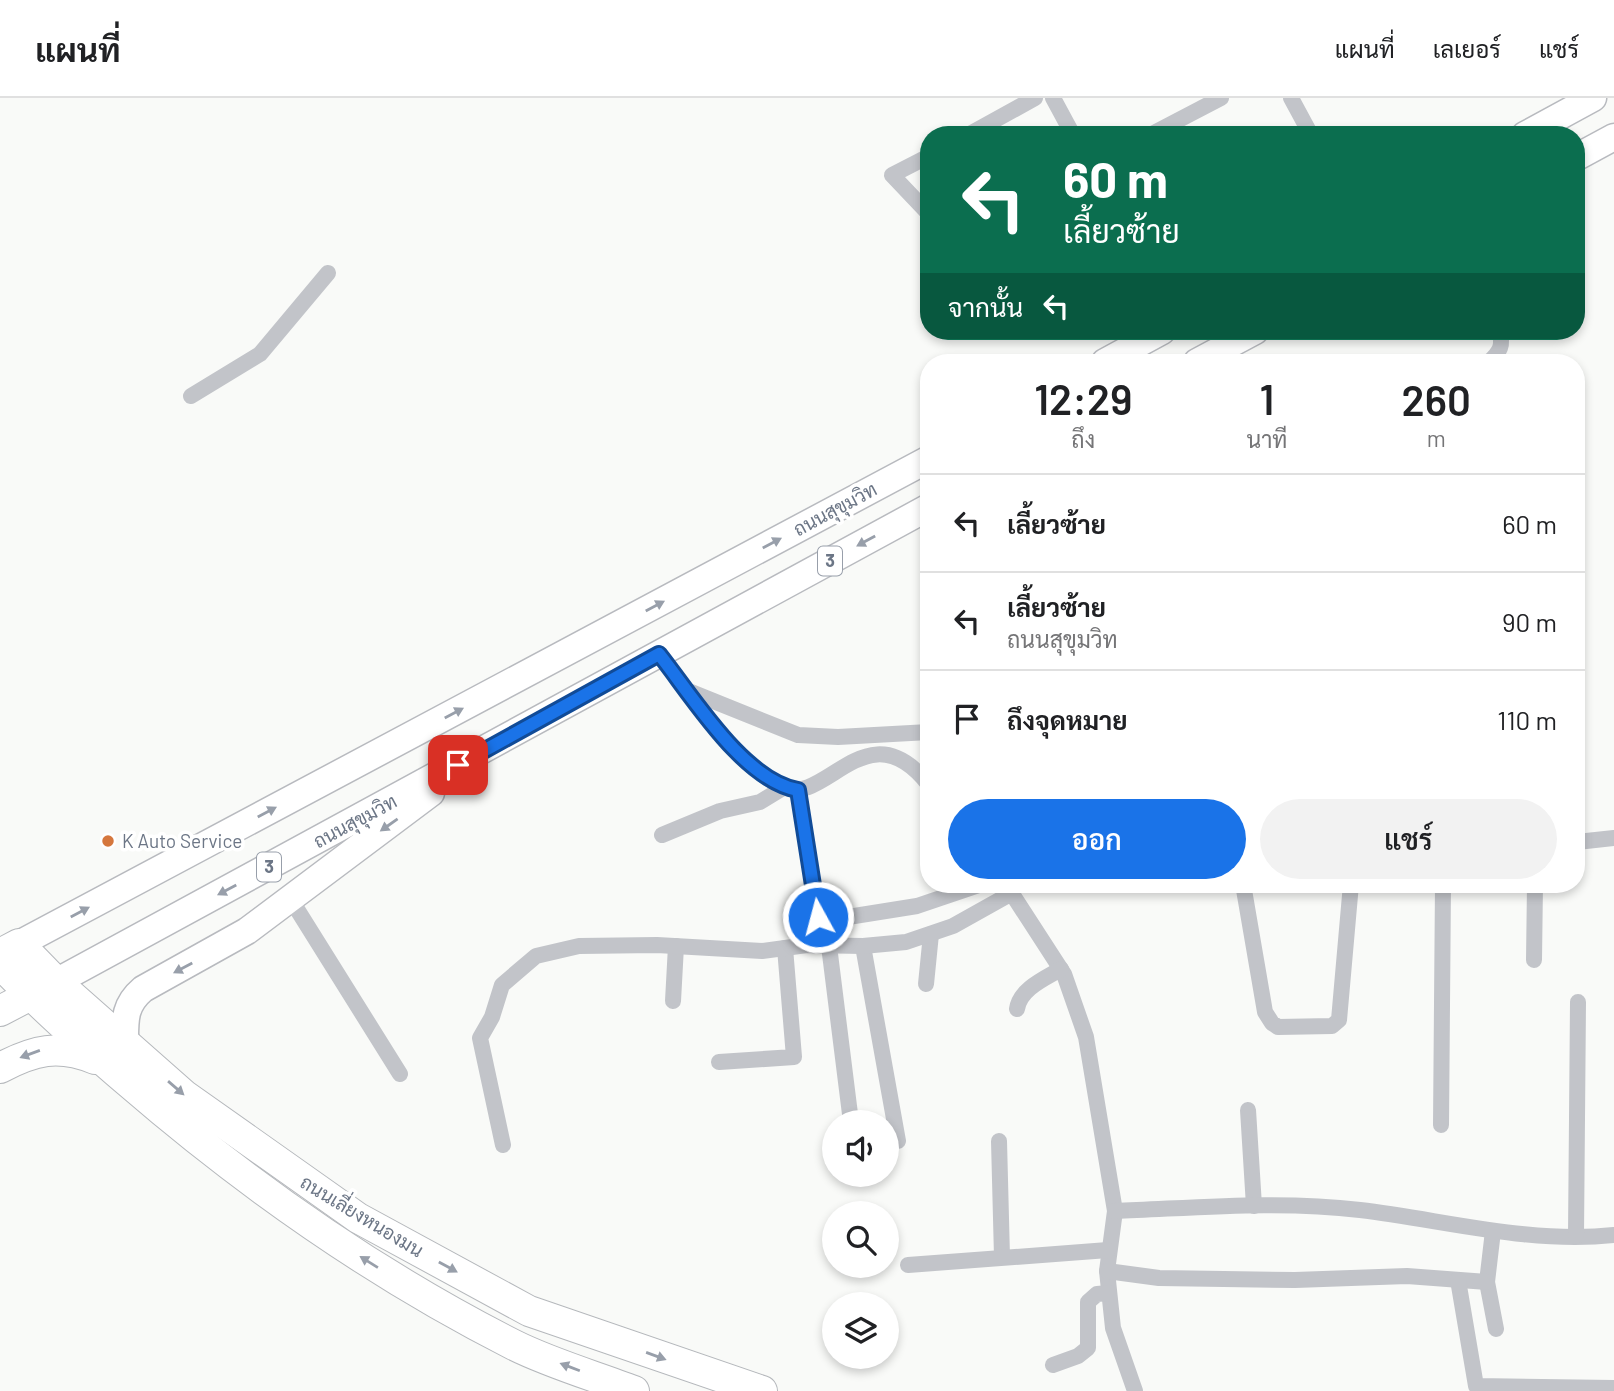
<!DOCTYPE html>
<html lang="th">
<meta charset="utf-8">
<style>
:root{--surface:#fff;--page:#f2f2f2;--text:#202124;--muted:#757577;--line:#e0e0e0;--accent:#1a73e8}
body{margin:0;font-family:Barlow,Sarabun,sans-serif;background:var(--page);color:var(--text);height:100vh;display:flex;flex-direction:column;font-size:26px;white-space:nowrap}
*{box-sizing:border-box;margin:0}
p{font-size:23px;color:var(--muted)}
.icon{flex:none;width:38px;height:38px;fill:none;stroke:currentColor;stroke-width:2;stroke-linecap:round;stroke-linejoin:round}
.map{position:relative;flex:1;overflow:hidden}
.side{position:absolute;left:920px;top:256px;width:665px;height:539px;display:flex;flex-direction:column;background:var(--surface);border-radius:28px;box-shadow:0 4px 10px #0003}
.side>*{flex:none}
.banner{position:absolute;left:920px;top:28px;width:665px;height:214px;border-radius:28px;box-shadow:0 4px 10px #0003;background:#0b6e4f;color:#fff;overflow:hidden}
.tools{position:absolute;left:822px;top:1012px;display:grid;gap:14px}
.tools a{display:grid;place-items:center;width:77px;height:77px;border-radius:50%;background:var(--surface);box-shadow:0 4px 10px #0003;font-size:35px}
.pin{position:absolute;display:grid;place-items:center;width:60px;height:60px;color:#fff;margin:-30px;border-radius:14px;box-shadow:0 4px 10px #0006}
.me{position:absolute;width:77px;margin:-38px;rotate:353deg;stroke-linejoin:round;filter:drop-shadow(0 0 5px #0008)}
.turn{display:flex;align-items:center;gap:24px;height:147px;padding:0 28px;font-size:32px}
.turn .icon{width:91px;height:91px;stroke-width:2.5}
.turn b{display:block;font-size:49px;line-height:60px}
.then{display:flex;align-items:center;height:66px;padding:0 28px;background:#0003;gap:14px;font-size:26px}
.eta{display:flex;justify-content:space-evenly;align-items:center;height:119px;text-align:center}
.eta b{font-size:42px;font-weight:600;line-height:49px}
.button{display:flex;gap:14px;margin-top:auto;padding:14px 28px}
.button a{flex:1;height:80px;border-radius:42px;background:var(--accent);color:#fff;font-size:28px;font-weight:600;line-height:80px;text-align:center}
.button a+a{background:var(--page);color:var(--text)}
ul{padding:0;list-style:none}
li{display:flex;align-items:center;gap:21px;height:98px;padding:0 28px;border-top:2px solid var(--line)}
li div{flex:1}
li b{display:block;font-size:26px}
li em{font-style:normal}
header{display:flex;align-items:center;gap:42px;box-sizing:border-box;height:98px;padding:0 35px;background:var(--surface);border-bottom:2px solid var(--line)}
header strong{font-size:33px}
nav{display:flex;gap:38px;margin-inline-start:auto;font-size:24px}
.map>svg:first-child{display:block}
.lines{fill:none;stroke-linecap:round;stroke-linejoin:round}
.primary-casing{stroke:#b8babf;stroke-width:29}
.highway-casing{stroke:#b5b8bc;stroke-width:32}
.street{stroke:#c2c4c9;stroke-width:16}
.primary{stroke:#fff;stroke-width:26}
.highway{stroke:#fff;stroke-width:30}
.oneway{fill:#989faa}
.route-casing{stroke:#114b97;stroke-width:18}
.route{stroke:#1a73e8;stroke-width:12}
.poi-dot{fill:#d5773d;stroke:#fff;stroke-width:2.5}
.labels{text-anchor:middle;stroke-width:7;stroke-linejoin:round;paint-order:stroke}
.shield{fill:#fff;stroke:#989faa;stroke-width:2}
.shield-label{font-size:18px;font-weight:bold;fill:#6c7686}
.street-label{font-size:19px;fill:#6c7686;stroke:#fff}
.poi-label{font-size:19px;fill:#6c7686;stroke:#fff;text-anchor:start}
</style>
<header>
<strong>แผนที่</strong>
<nav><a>แผนที่</a><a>เลเยอร์</a><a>แชร์</a></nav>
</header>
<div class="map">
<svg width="1614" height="1293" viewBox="0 0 1614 1293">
<rect width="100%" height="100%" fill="#f9faf8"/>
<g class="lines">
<defs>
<g id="primary">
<polyline points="1525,37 1593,0"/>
<polyline points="1577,59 1614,39"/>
<polyline points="1105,264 1162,233"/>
<polyline points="1197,264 1255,233"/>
<polyline points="19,846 929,361"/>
<polyline points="56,884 929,409"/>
<path d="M125 945C125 922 124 907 143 891L247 833 431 695"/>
</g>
<g id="highway">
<polyline points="0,856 19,846 56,884 184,997 358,1120 529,1213 762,1293"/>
<path d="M0 865C40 908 84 946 128 984 246 1086 376 1177 514 1247 552 1266 595 1278 634 1293"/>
<polyline points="0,913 46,889"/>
<path d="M0 970C34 952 58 946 95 961"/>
</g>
</defs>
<use href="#primary" class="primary-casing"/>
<use href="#highway" class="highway-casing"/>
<g class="street">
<polyline points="1053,0 1073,37"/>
<polyline points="1291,0 1311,37"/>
<polyline points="968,37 1035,0"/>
<polyline points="1150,37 1221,0"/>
<polyline points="929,58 892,77 929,116"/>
<path d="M1489 264C1500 254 1504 247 1499 233"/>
<polyline points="191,298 260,256 328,175"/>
<path d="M659 556C691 596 736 668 783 689 826 709 867 608 929 687"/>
<polyline points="691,594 798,637 838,639 929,634"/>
<polyline points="798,692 818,819 823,823 917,808 982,786"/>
<polyline points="662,737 720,713 760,704 783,690"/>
<polyline points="1577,744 1614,740"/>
<polyline points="1243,786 1265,914 1272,925 1278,929 1332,928 1339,922 1351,786"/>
<polyline points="1007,788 1064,876 1086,939 1115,1113 1107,1173 1113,1230 1135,1293"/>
<polyline points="290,800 400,976"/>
<polyline points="829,848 851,1024"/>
<polyline points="863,848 898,1043"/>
<polyline points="1534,862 1535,786"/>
<polyline points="926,886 931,836"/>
<polyline points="673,903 676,848"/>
<path d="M1017 911C1020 891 1044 881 1061 871"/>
<polyline points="719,964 794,959 785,850"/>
<polyline points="1248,1012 1254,1108"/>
<polyline points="1441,1027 1443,786"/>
<polyline points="999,1043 1002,1159"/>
<polyline points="503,1047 480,940 492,919 502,887 536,858 579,848 657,847 762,853 807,847 863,848 906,844 953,828 1012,795"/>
<path d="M1115 1113C1196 1110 1279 1102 1360 1112 1444 1122 1529 1146 1614 1137"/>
<polyline points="1493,1133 1487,1184 1496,1231"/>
<polyline points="1576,1138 1578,904"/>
<polyline points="908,1167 1108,1152"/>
<polyline points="1107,1173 1159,1180 1295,1182 1407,1178 1487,1184"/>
<polyline points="1458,1182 1476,1288 1614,1290"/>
<polyline points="1053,1267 1078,1258 1088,1250 1088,1204 1097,1196 1109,1195"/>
</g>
<use href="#primary" class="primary"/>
<use href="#highway" class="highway"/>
</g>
<defs><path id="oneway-solid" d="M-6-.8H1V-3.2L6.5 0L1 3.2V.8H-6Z" transform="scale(1.75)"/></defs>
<g class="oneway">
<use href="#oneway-solid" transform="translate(866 443) rotate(151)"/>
<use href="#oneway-solid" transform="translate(772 445) rotate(-28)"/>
<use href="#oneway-solid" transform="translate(655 508) rotate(-28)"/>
<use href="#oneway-solid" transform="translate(454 615) rotate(-28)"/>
<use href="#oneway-solid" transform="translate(267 714) rotate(-28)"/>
<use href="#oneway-solid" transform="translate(389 727) rotate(145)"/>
<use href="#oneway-solid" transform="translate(227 792) rotate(152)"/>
<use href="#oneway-solid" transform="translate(80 814) rotate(-28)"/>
<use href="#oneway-solid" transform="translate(183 870) rotate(152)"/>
<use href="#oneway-solid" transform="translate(30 956) rotate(160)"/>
<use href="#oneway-solid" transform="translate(176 990) rotate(41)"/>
<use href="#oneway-solid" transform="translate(369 1164) rotate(-148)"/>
<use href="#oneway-solid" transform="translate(448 1169) rotate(29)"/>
<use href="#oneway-solid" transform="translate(656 1258) rotate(20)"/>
<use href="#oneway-solid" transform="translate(570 1269) rotate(-159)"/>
</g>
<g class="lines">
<defs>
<path id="route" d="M458 667 659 556C693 599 743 682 798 692L818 819"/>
</defs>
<use href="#route" class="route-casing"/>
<use href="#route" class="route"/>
</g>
<circle class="poi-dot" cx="108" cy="743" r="7"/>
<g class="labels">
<g class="shield">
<rect x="818" y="448.5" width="24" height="29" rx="5"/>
<rect x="257" y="754.5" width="24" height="29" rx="5"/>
</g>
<g class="shield-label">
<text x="830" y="469">3</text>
<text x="269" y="775">3</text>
</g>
<g class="street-label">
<text transform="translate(835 411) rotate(-28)" y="7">ถนนสุขุมวิท</text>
<text transform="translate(355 723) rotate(-28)" y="7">ถนนสุขุมวิท</text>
<text transform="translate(362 1118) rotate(31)" y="7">ถนนเลี่ยงหนองมน</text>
</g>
<g class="poi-label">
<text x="122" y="750">K Auto Service</text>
</g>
</g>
</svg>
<div class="tools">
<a><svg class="icon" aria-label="sound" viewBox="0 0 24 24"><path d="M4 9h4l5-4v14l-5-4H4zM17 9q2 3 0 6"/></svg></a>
<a><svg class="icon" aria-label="search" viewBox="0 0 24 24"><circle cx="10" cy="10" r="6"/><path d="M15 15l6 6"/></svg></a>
<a><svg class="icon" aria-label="layers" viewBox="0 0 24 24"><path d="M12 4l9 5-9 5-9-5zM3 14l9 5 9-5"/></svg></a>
</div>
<div class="pin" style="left:458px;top:667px;background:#d93025"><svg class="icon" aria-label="arrive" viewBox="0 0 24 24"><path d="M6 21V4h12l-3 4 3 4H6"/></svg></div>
<svg class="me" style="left:818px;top:819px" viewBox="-20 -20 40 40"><circle r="17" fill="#1a73e8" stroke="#fff" stroke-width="3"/><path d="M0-11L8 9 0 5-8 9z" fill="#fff"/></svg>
<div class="banner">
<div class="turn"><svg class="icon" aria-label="left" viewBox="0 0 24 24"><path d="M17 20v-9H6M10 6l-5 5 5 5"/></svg><div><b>60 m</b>เลี้ยวซ้าย</div></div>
<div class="then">จากนั้น<svg class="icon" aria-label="left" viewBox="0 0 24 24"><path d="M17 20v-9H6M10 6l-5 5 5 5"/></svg></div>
</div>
<section class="side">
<div class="eta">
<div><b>12:29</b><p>ถึง</p></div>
<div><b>1</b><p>นาที</p></div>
<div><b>260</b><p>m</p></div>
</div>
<ul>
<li><svg class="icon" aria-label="left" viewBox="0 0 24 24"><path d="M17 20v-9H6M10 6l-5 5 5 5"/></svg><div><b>เลี้ยวซ้าย</b></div><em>60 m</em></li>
<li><svg class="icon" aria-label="left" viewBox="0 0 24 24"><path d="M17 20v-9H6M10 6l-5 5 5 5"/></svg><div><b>เลี้ยวซ้าย</b><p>ถนนสุขุมวิท</p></div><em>90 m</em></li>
<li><svg class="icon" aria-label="arrive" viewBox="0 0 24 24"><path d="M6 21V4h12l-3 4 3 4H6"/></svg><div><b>ถึงจุดหมาย</b></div><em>110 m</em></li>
</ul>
<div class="button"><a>ออก</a><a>แชร์</a></div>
</section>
</div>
